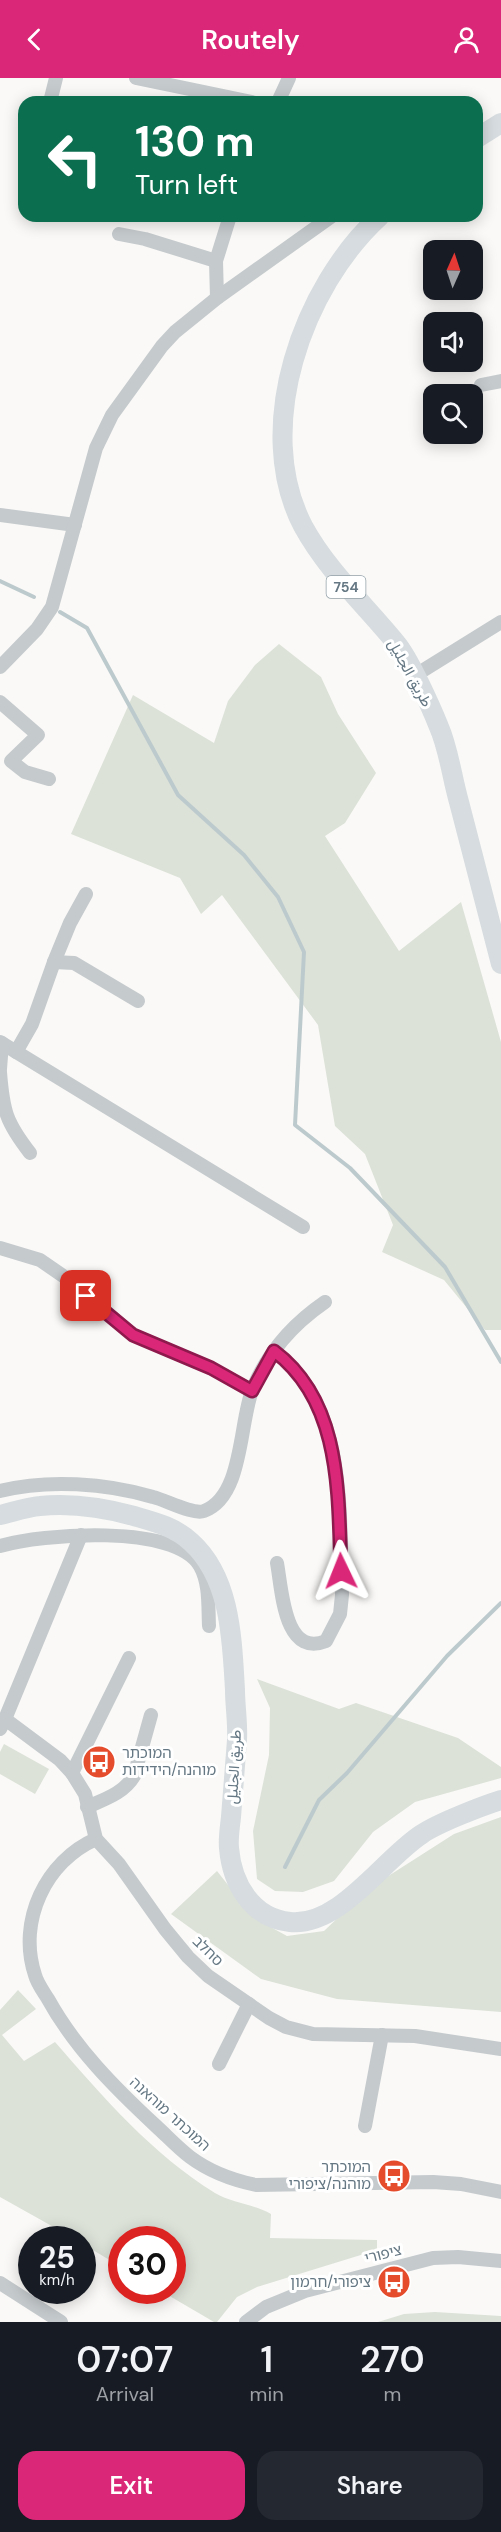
<!DOCTYPE html>
<meta charset="utf-8">
<style>
:root{--surface:#171b24;--page:#242831;--text:#f1f3f6;--muted:#9ea1a6;--accent:#db2777}
body{margin:0;font-family:"DM Sans",Vazirmatn,"Noto Sans Hebrew",sans-serif;background:var(--page);color:var(--text);height:100vh;display:flex;flex-direction:column;font-size:22px;white-space:nowrap}
*{box-sizing:border-box;margin:0}
p{font-size:20px;color:var(--muted)}
.icon{flex:none;width:33px;height:33px;fill:none;stroke:currentColor;stroke-width:2;stroke-linecap:round;stroke-linejoin:round}
.map{position:relative;height:2244px;overflow:hidden}
.side{display:flex;flex-direction:column;background:var(--surface);flex:1}
.side>*{flex:none}
.hud{position:absolute;left:18px;top:18px;width:465px;height:126px;border-radius:18px;box-shadow:0 3px 15px #0003;background:#0b6e4f;color:#fff;overflow:hidden}
.needle{width:39px;rotate:3deg}
.tools{position:absolute;left:423px;top:162px;display:grid;gap:12px}
.tools a{display:grid;place-items:center;width:60px;height:60px;border-radius:12px;background:var(--surface);box-shadow:0 3px 15px #0003;font-size:30px}
.speed{position:absolute;left:18px;top:2148px;display:flex;gap:12px;font-size:30px;font-weight:700;text-align:center}
.speed>*{display:grid;place-content:center;width:78px;height:78px;border-radius:50%;background:var(--surface);box-shadow:0 3px 15px #0003;line-height:1}
.speed small{font-size:15px;font-weight:400}
.speed .limit{border:9px solid #d22;background:#fff;color:#111}
.pin{position:absolute;display:grid;place-items:center;width:51px;height:51px;color:#fff;margin:-26px;border-radius:12px;box-shadow:0 3px 9px #0006}
.me{position:absolute;width:66px;margin:-33px;rotate:358deg;stroke-linejoin:round;filter:drop-shadow(0 0 4px #0008)}
.turn{display:flex;align-items:center;gap:21px;height:126px;padding:0 18px;font-size:27px}
.turn .icon{width:78px;height:78px;stroke-width:2.5}
.turn b{display:block;font-size:42px;line-height:51px}
.eta{display:flex;justify-content:space-evenly;align-items:center;height:102px;text-align:center}
.eta b{font-size:36px;font-weight:600;line-height:42px}
.cta{display:flex;gap:12px;margin-top:auto;padding:12px 18px}
.cta a{flex:1;height:69px;border-radius:18px;background:var(--accent);color:#fff;font-size:24px;font-weight:600;line-height:69px;text-align:center}
.cta a+a{background:var(--page);color:var(--text)}
header{display:flex;justify-content:space-between;align-items:center;height:78px;padding:0 18px;background:var(--accent);color:#fff;font-size:27px;font-weight:600}
.map>svg:first-child{display:block}
.green{fill:#dce2d8}
.lines{fill:none;stroke-linecap:round;stroke-linejoin:round}
.stream{stroke:#bdcacd;stroke-width:4}
.minor{stroke:#c5cacd;stroke-width:14}
.primary{stroke:#d6dcdf;stroke-width:20}
.route-casing{stroke:#8e194d;stroke-width:15}
.route{stroke:#db2777;stroke-width:10}
.labels{text-anchor:middle;stroke-width:6;stroke-linejoin:round;paint-order:stroke}
.shield{fill:#fff;stroke:#92a0a8;stroke-width:1.5}
.shield-label{font-size:14px;font-weight:bold;fill:#647783}
.street-label{font-size:15px;fill:#647783;stroke:#fff}
.poi-label{font-size:15px;fill:#647783;stroke:#fff;text-anchor:end}
</style>
<header><svg class="icon" aria-label="back" viewBox="0 0 24 24"><path d="M15 5l-7 7 7 7"/></svg>Routely<svg class="icon" aria-label="person" viewBox="0 0 24 24"><circle cx="12" cy="8" r="4"/><path d="M4 21q1-7 8-7t8 7"/></svg></header>
<div class="map">
<svg width="501" height="2244" viewBox="0 0 501 2244">
<rect width="100%" height="100%" fill="#faf9f7"/>
<g class="green">
<polygon points="279,566 321,599 338,636 376,695 345,745 325,758 399,873 461,824 501,964 501,1252 485,1252 444,1202 382,1174 393,1147 365,1076 335,1048 318,947 222,817 201,836 180,800 71,756 133,617 214,665 228,623 255,587"/>
<polygon points="257,1601 339,1631 356,1625 458,1660 501,1689 501,1700 415,1724 373,1754 334,1803 303,1814 275,1813 257,1801 253,1753 269,1677 270,1630"/>
<polygon points="4,1666 49,1691 35,1716 0,1696 0,1674"/>
<polygon points="501,1739 501,1934 337,1921 261,1901 171,1836 217,1793 254,1840 287,1858 324,1853 368,1811 454,1756"/>
<path d="M18 1912 36 1931 2 1957 24 1983 55 1964C103 2019 152 2076 215 2115 232 2125 254 2126 271 2136L270 2160 377 2162V2172L257 2209 237 2219 217 2244H214L161 2213 172 2212V2162H122L121 2189 83 2166 82 2162 75 2161 0 2119V1932Z"/>
<polygon points="435,2234 501,2238 501,2244 378,2244 404,2236"/>
</g>
<g class="lines">
<g class="stream">
<polyline points="0,503 34,519"/>
<polyline points="60,534 87,550 178,717 244,777 278,819 304,874 295,1047 350,1090 445,1189 501,1284"/>
<polyline points="285,1789 319,1722 347,1695 447,1578 501,1525"/>
</g>
<g class="minor">
<polyline points="136,0 252,24"/>
<polyline points="50,24 56,0"/>
<polyline points="278,24 289,0"/>
<polyline points="119,156 145,161 216,183"/>
<polyline points="217,220 216,183 230,138"/>
<polyline points="481,307 501,303"/>
<polyline points="0,437 75,447"/>
<polyline points="0,589 37,551 52,529 96,370 112,337 162,268 175,254 217,220 332,138"/>
<polyline points="414,598 501,544"/>
<polyline points="0,624 38,657 11,683 25,694 49,701"/>
<polyline points="54,884 74,885 138,923"/>
<polyline points="0,964 303,1149"/>
<polyline points="16,974 32,946 54,884 70,845 86,816"/>
<polyline points="0,991 2,965"/>
<path d="M0 994C3 1033 6 1044 30 1075"/>
<polyline points="0,1170 40,1182 69,1202 133,1257 211,1290 252,1313"/>
<path d="M274 1273C348 1328 339 1434 342 1517L340 1536 326 1563C284 1580 282 1512 277 1485"/>
<path d="M0 1413C47 1401 106 1405 153 1419 166 1422 193 1437 204 1433 244 1418 239 1343 253 1310 268 1274 293 1246 325 1224"/>
<path d="M0 1468C41 1456 175 1445 200 1488 210 1506 208 1528 209 1548"/>
<polyline points="5,1641 81,1457"/>
<polyline points="0,1651 5,1641 60,1682 72,1695 85,1716 96,1761 119,1786 165,1851 188,1879 208,1898 269,1940 286,1949 313,1956 415,1958 501,1971"/>
<polyline points="72,1695 129,1580"/>
<path d="M87 1729C105 1721 124 1715 134 1698L151 1637"/>
<path d="M96 1761C46 1783 17 1843 35 1897 37 1905 43 1913 48 1921 75 1970 115 2010 156 2048 167 2058 178 2070 190 2079 210 2094 232 2102 256 2107L433 2104 461 2106 501 2114"/>
<polyline points="219,1986 249,1926"/>
<polyline points="365,2048 382,1957"/>
<polyline points="0,2205 61,2244"/>
<polyline points="246,2244 266,2229 305,2213 433,2180 458,2179 501,2183"/>
</g>
<g class="primary">
<polyline points="477,60 501,45"/>
<path d="M380 138C303 208 252 350 303 448 327 492 364 526 396 565 409 580 431 629 439 649 449 672 452 700 459 724 473 778 487 832 501 886"/>
<path d="M0 1437C13 1434 27 1429 40 1428 70 1425 105 1430 134 1438 155 1444 175 1449 191 1464 231 1500 232 1562 235 1612 235 1628 238 1645 237 1662 235 1687 233 1713 231 1739 230 1749 228 1760 229 1770 232 1806 252 1840 290 1844 340 1849 383 1781 422 1756 438 1745 482 1728 501 1722"/>
</g>
</g>
<g class="lines">
<defs>
<path id="route" d="M86 1218 133 1257 211 1290 252 1313 274 1273C342 1324 338 1416 341 1493"/>
</defs>
<use href="#route" class="route-casing"/>
<use href="#route" class="route"/>
</g>
<defs>
<symbol id="bus-disc" viewBox="-11 -11 22 22"><circle r="9.5" fill="#e54c2c" stroke="#fff"/><path d="M-5-6H5V4H4V6H2V4H-2V6H-4V4H-5ZM-3.5-4V0h7V-4ZM-3.5 1.2v1.5H-2V1.2ZM2 1.2v1.5H3.5V1.2Z" fill="#fff"/></symbol>
</defs>
<g fill-rule="evenodd">
<use href="#bus-disc" x="80" y="1665" width="38" height="38"/>
<use href="#bus-disc" x="375" y="2079" width="38" height="38"/>
<use href="#bus-disc" x="375" y="2185" width="38" height="38"/>
</g>
<g class="labels">
<rect class="shield" x="326.5" y="498" width="39" height="22" rx="4.5"/>
<g class="shield-label">
<text x="346" y="514">754</text>
</g>
<g class="street-label">
<text transform="translate(410 595) rotate(61)" y="5">طريق الجليل</text>
<text transform="translate(234 1689) rotate(-87)" y="5">طريق الجليل</text>
<text transform="translate(208 1873) rotate(44)" y="5">סחלב</text>
<text transform="translate(170 2036) rotate(42)" y="5">המוכתר מוהאנה</text>
<text transform="translate(383 2176) rotate(-14)" y="5">ציפורי</text>
</g>
<g class="poi-label">
<text x="122" y="1680" text-anchor="start">המוכתר<tspan x="122" dy="17">מוהנה/הידידות</tspan></text>
<text x="371" y="2094">המוכתר<tspan x="371" dy="17">מוהנה/ציפורי</tspan></text>
<text x="371" y="2209">ציפורי/חרמון</text>
</g>
</g>
</svg>
<div class="tools">
<a><svg class="needle" viewBox="-14 -14 28 28"><path d="M0-13l5 13h-10z" fill="#e53935"/><path d="M0 13l5-13h-10z" fill="#9ea1a6"/></svg></a>
<a><svg class="icon" aria-label="sound" viewBox="0 0 24 24"><path d="M4 9h4l5-4v14l-5-4H4zM17 9q2 3 0 6"/></svg></a>
<a><svg class="icon" aria-label="search" viewBox="0 0 24 24"><circle cx="10" cy="10" r="6"/><path d="M15 15l6 6"/></svg></a>
</div>
<div class="speed"><div>25<small>km/h</small></div><div class="limit">30</div></div>
<div class="pin" style="left:86px;top:1218px;background:#d93025"><svg class="icon" aria-label="arrive" viewBox="0 0 24 24"><path d="M6 21V4h12l-3 4 3 4H6"/></svg></div>
<svg class="me" style="left:341px;top:1493px" viewBox="-20 -20 40 40"><path d="M0-17L14 15 0 8-14 15z" fill="#db2777" stroke="#fff" stroke-width="4"/></svg>
<div class="hud">
<div class="turn"><svg class="icon" aria-label="left" viewBox="0 0 24 24"><path d="M17 20v-9H6M10 6l-5 5 5 5"/></svg><div><b>130 m</b>Turn left</div></div>
</div>
</div>
<section class="side">
<div class="eta">
<div><b>07:07</b><p>Arrival</p></div>
<div><b>1</b><p>min</p></div>
<div><b>270</b><p>m</p></div>
</div>
<div class="cta"><a>Exit</a><a>Share</a></div>
</section>
